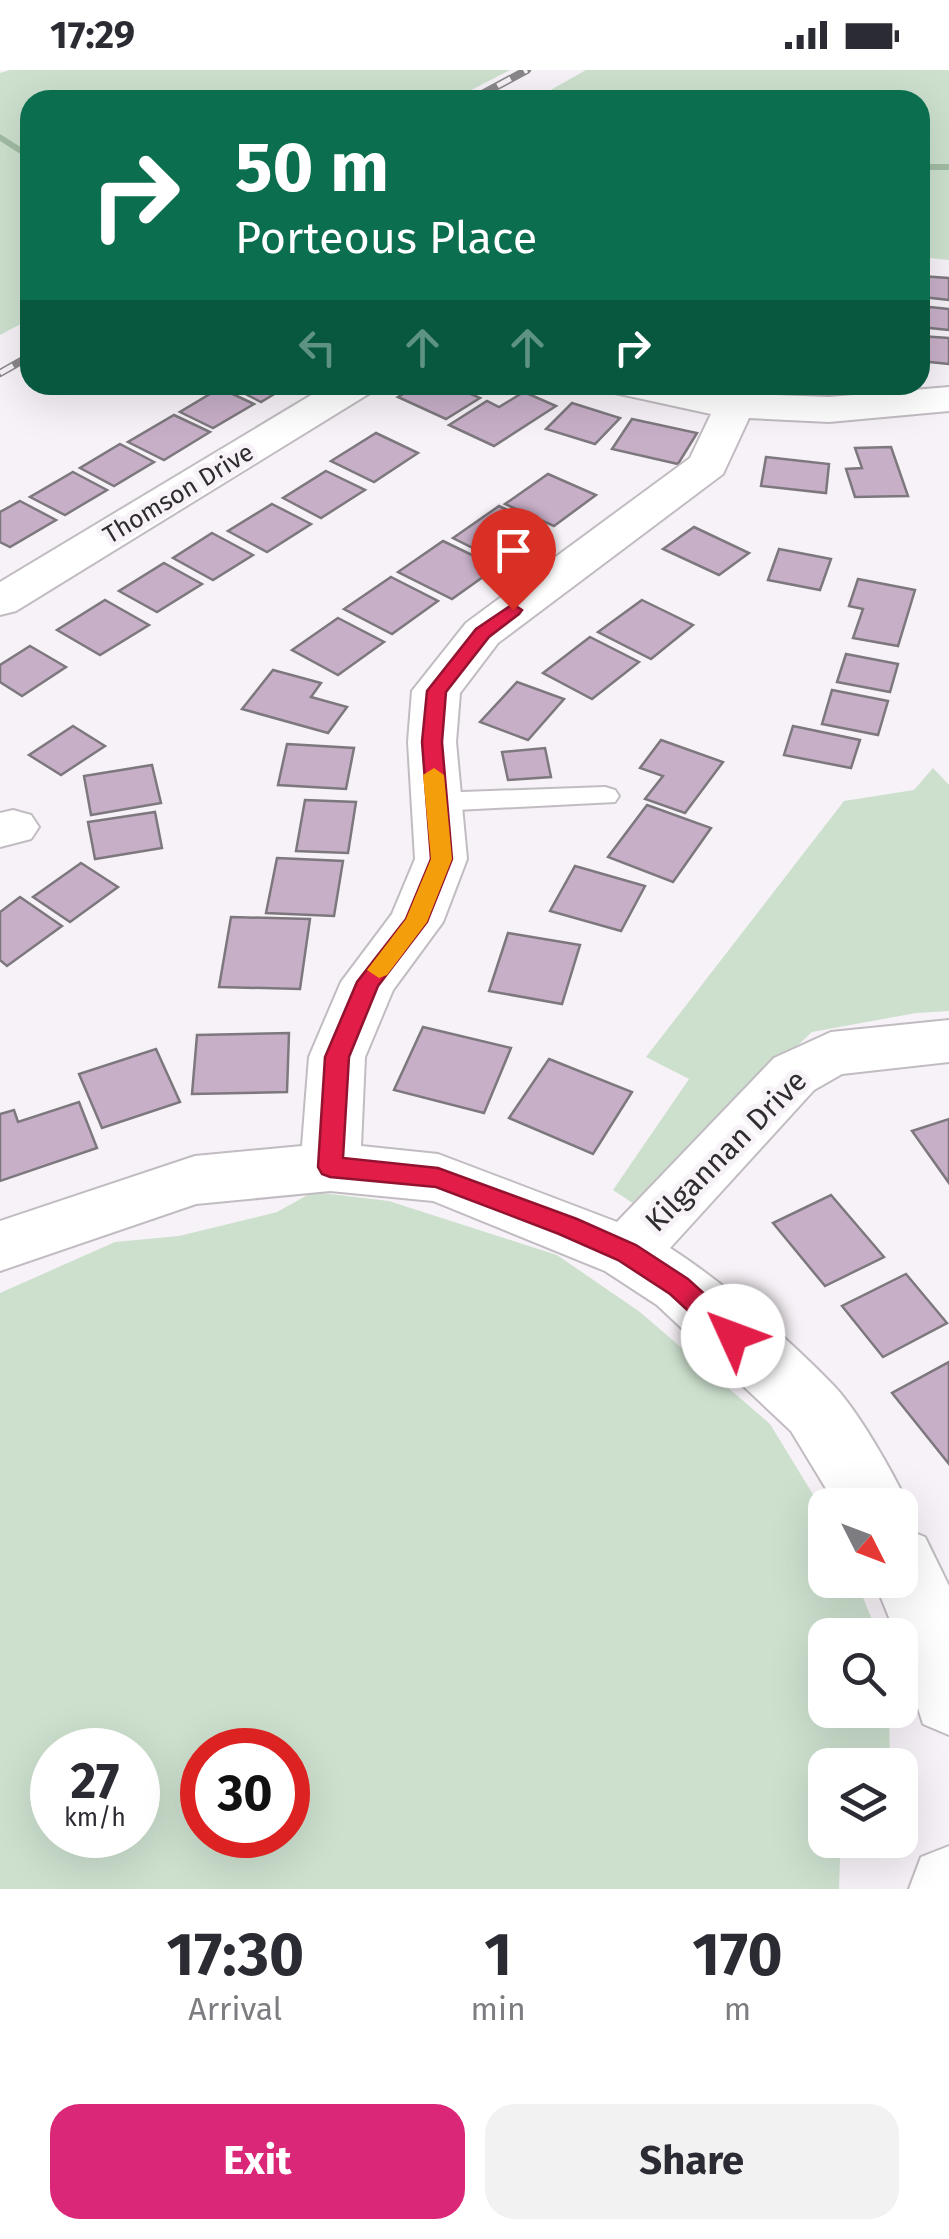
<!DOCTYPE html>
<style>
:root{--surface:#fff;--page:#f2f2f3;--text:#2b2b33;--muted:#7c7c81;--accent:#db2777}
body{margin:0;font-family:"Fira Sans",sans-serif;background:var(--page);color:var(--text);height:100vh;display:flex;flex-direction:column;font-size:38px;white-space:nowrap}
*{box-sizing:border-box;margin:0}
p{font-size:32px;color:var(--muted)}
.icon{flex:none;width:55px;height:55px;fill:none;stroke:currentColor;stroke-width:2;stroke-linecap:round;stroke-linejoin:round}
.map{position:relative;height:1819px;overflow:hidden}
.details{display:flex;flex-direction:column;background:var(--surface);flex:1}
.details>*{flex:none}
.banner{position:absolute;left:20px;top:20px;width:910px;height:305px;border-radius:30px;box-shadow:0 10px 40px #0002;background:#0b6e4f;color:#fff;overflow:hidden}
.needle{width:65px;rotate:132deg}
.controls{position:absolute;left:808px;top:1418px;display:grid;gap:20px}
.controls a{display:grid;place-items:center;width:110px;height:110px;border-radius:20px;background:var(--surface);box-shadow:0 10px 40px #0002;font-size:50px}
.speed{position:absolute;left:30px;top:1658px;display:flex;gap:20px;font-size:50px;font-weight:700;text-align:center}
.speed>*{display:grid;place-content:center;width:130px;height:130px;border-radius:50%;background:var(--surface);box-shadow:0 10px 40px #0002;line-height:1}
.speed small{font-size:25px;font-weight:400}
.speed .limit{border:15px solid #d22;background:#fff;color:#111}
.pin{position:absolute;display:grid;place-items:center;width:85px;height:85px;color:#fff;margin:-102px -42px;border-radius:50% 50% 50% 0;rotate:-45deg;box-shadow:0 0 10px #0007}
.pin .icon{rotate:45deg}
.me{position:absolute;width:110px;margin:-55px;rotate:313deg;stroke-linejoin:round;filter:drop-shadow(0 0 8px #0008)}
.turn{display:flex;align-items:center;gap:35px;height:210px;padding:0 50px;font-size:45px}
.turn .icon{width:130px;height:130px;stroke-width:2.5}
.turn b{display:block;font-size:70px;line-height:85px}
.lanes{display:flex;align-items:center;height:95px;padding:0 50px;background:#0003;justify-content:center;gap:50px;direction:ltr}
.lanes .off{opacity:.35}
.eta{display:flex;justify-content:space-evenly;align-items:center;height:170px;text-align:center}
.eta b{font-size:60px;font-weight:700;line-height:70px}
.action{display:flex;gap:20px;margin-top:auto;padding:20px 50px}
.action a{flex:1;height:115px;border-radius:30px;background:var(--accent);color:#fff;font-size:40px;font-weight:700;line-height:115px;text-align:center}
.action a+a{background:var(--page);color:var(--text)}
.status{display:flex;justify-content:space-between;align-items:center;height:70px;padding:0 50px;background:var(--surface);direction:ltr}
.status svg{height:28px;fill:currentColor}
.map>svg:first-child{display:block}
.green{fill:#cde0ce;fill-rule:evenodd}
.lines{fill:none;stroke-linecap:round;stroke-linejoin:round}
.stream{fill:#a2bca4;fill-rule:evenodd}
.building{fill:#c7afc8;stroke:#7d787d;stroke-width:2.5}
.lane-casing{stroke:#c1bcc1;stroke-width:4}
.street-casing{stroke:#c1bcc1;stroke-width:4}
.lane{fill:#fff;fill-rule:evenodd}
.street{fill:#fff;fill-rule:evenodd}
.rail-casing{stroke:#8a878a;stroke-width:8}
.rail{stroke:#f7f2f7;stroke-width:5;stroke-dasharray:15;stroke-linecap:butt}
.route{fill:#e11d48;stroke:#92132f;stroke-width:2.5}
.slow{fill:#f59e0b}
.labels{text-anchor:middle;stroke-width:10;stroke-linejoin:round;paint-order:stroke}
.far-street-label{font-size:25px;fill:#2f2d2f;stroke:#f7f2f7}
.street-label{font-size:30px;fill:#2f2d2f;stroke:#f7f2f7}
</style>
<div class="status"><b>17:29</b><svg viewBox="0 0 49 12"><path d="M0 12V9h3v3zM5 12V6h3v6zM10 12V3h3v9zM15 12V0h3v12zM26 1h20v11H26zM47 4h2v5h-2z"/></svg></div>
<div class="map">
<svg width="949" height="1819" viewBox="0 0 949 1819">
<rect width="100%" height="100%" fill="#f7f2f7"/>
<g class="green">
<polygon points="10,0 510,0 452,30 30,30 30,249 0,265 0,3"/>
<polygon points="586,0 949,0 949,190 920,187 920,30 533,30"/>
<polygon points="728,315 884,315 887,318 841,324"/>
<polygon points="933,698 949,715 949,941 916,943 812,962 721,1046 640,1138 613,1120 689,1009 646,987 844,731 914,720"/>
<path d="M313 1122 389 1131 557 1185 640 1242 770 1354 825 1444V1510H856L878 1565H825V1640H889L890 1695H825V1770H854L840 1788 839 1819H0V1223L115 1172 179 1166 277 1142ZM52 1680H138V1765H52ZM202 1680H288V1765H202Z"/>
</g>
<g class="lines">
<g class="stream">
<polygon points="0,64 30,83 30,90 0,71"/>
<rect x="920" y="94" width="29" height="6"/>
</g>
</g>
<g class="building">
<polygon points="920,206 949,208 949,230 923,227"/>
<polygon points="920,236 949,239 949,260 920,257"/>
<polygon points="920,266 949,268 949,294 920,291"/>
<polygon points="228,315 289,315 261,332"/>
<polygon points="418,315 450,315 480,328 446,349 398,327"/>
<polygon points="220,318 254,334 213,358 180,342"/>
<polygon points="524,322 556,336 494,376 449,355 487,331 499,337"/>
<polygon points="572,333 620,348 595,374 546,359"/>
<polygon points="174,345 210,362 164,390 128,372"/>
<polygon points="632,349 697,363 678,394 612,379"/>
<polygon points="376,363 418,383 374,412 331,391"/>
<polygon points="120,374 154,392 114,416 80,398"/>
<polygon points="891,377 908,426 855,427 846,399 862,398 855,378"/>
<polygon points="766,387 829,394 826,423 761,416"/>
<polygon points="326,401 365,420 321,448 283,428"/>
<polygon points="73,402 107,420 65,445 30,427"/>
<polygon points="548,404 596,425 554,456 505,434"/>
<polygon points="20,431 56,450 10,477 0,472 0,442"/>
<polygon points="272,434 311,454 267,482 228,461"/>
<polygon points="499,436 541,456 495,489 453,468"/>
<polygon points="694,457 749,483 719,505 663,479"/>
<polygon points="212,463 253,485 213,510 173,488"/>
<polygon points="443,471 497,497 452,529 398,502"/>
<polygon points="779,479 831,489 820,520 768,510"/>
<polygon points="164,493 202,514 157,542 119,521"/>
<polygon points="391,507 438,531 392,564 344,539"/>
<polygon points="858,509 915,520 898,576 853,568 863,539 849,536"/>
<polygon points="105,530 149,555 100,585 57,560"/>
<polygon points="642,530 693,555 651,589 598,562"/>
<polygon points="338,548 384,572 338,605 292,580"/>
<polygon points="590,567 639,592 592,629 543,603"/>
<polygon points="30,576 66,597 22,626 0,612 0,595"/>
<polygon points="846,584 898,594 890,622 837,612"/>
<polygon points="273,600 321,613 311,627 347,637 328,663 242,639"/>
<polygon points="517,612 564,629 528,670 480,652"/>
<polygon points="832,620 888,631 878,665 822,654"/>
<polygon points="73,656 105,676 61,705 29,685"/>
<polygon points="793,656 860,670 851,698 784,685"/>
<polygon points="661,670 723,692 685,743 645,729 663,706 640,698"/>
<polygon points="287,674 354,678 346,719 278,715"/>
<polygon points="545,678 551,707 508,710 502,682"/>
<polygon points="152,695 161,733 91,745 84,706"/>
<polygon points="305,730 356,732 348,783 296,781"/>
<polygon points="647,735 711,758 673,812 608,787"/>
<polygon points="155,742 162,778 95,789 88,752"/>
<polygon points="277,788 343,791 334,846 266,843"/>
<polygon points="81,793 118,817 70,852 33,827"/>
<polygon points="575,796 645,816 621,861 550,841"/>
<polygon points="20,827 62,856 7,896 0,890 0,842"/>
<polygon points="231,847 310,849 300,919 219,917"/>
<polygon points="508,863 580,875 562,934 489,921"/>
<polygon points="423,957 511,978 484,1043 394,1020"/>
<polygon points="289,963 287,1022 192,1024 197,965"/>
<polygon points="156,979 180,1032 102,1058 79,1004"/>
<polygon points="549,989 632,1022 593,1084 509,1048"/>
<polygon points="79,1032 97,1078 0,1111 0,1044 14,1040 18,1052"/>
<polygon points="949,1049 949,1113 912,1061"/>
<polygon points="831,1125 884,1187 825,1216 773,1153"/>
<polygon points="906,1204 947,1253 883,1287 842,1236"/>
<polygon points="949,1292 949,1394 892,1323"/>
</g>
<g class="lines">
<defs>
<polygon id="lane" points="605,717 615,720 619,726 615,732 436,741 426,739 422,732 426,725 436,723"/>
<g id="street">
<polygon points="328,315 376,315 370,323 16,541 0,545 0,512"/>
<path d="M609 315H683L748 324 829 327 949 317V341L829 352 749 348 723 404 498 573 460 623 456 672 467 789 443 852 393 920 365 987 361 1076 438 1084 617 1152 774 988 831 962 949 950V992L842 1004 814 1020 670 1178C722 1211 792 1272 835 1317 859 1343 893 1402 908 1435L900 1453V1435H836L791 1361 657 1235 605 1201 433 1131 330 1121 196 1134 0 1201V1151L195 1086 302 1076 309 987 341 912 392 844 415 789 408 672 412 621 466 553 690 388 711 344 615 323Z"/>
<polygon points="13,740 31,745 39,757 31,769 0,777 0,743"/>
<polygon points="900,1457 925,1467 949,1516 949,1665 923,1654 900,1581 900,1565 896,1565 874,1510 900,1510"/>
<polygon points="949,1776 949,1819 909,1819 921,1787"/>
</g>
</defs>
<use href="#lane" class="lane-casing"/>
<use href="#street" class="street-casing"/>
<use href="#lane" class="lane"/>
<use href="#street" class="street"/>
<defs>
<g id="rail">
<polyline points="471,30 527,0"/>
<polyline points="0,303 30,286"/>
</g>
</defs>
<use href="#rail" class="rail-casing"/>
<use href="#rail" class="rail"/>
</g>
<polygon class="route" points="513,534 522,540 519,544 489,567 446,622 442,672 452,789 427,852 378,916 349,987 343,1088 438,1098 577,1149 636,1175 688,1209 742,1258 746,1266 742,1274 733,1277 724,1274 670,1224 618,1190 559,1164 436,1117 330,1107 322,1104 318,1097 325,987 357,912 406,849 431,789 422,672 427,621 476,559"/>
<polygon class="slow" points="434,698 444,705 452,789 427,852 387,905 379,908 367,900 406,849 431,789 423,705"/>
<g class="labels">
<g class="far-street-label">
<text transform="translate(178 423) rotate(-31)" y="9">Thomson Drive</text>
</g>
<g class="street-label">
<text transform="translate(726 1081) rotate(-45)" y="10">Kilgannan Drive</text>
</g>
</g>
</svg>
<div class="controls">
<a><svg class="needle" viewBox="-14 -14 28 28"><path d="M0-13l5 13h-10z" fill="#e53935"/><path d="M0 13l5-13h-10z" fill="#7c7c81"/></svg></a>
<a><svg class="icon" aria-label="search" viewBox="0 0 24 24"><circle cx="10" cy="10" r="6"/><path d="M15 15l6 6"/></svg></a>
<a><svg class="icon" aria-label="layers" viewBox="0 0 24 24"><path d="M12 4l9 5-9 5-9-5zM3 14l9 5 9-5"/></svg></a>
</div>
<div class="speed"><div>27<small>km/h</small></div><div class="limit">30</div></div>
<div class="pin" style="left:513px;top:540px;background:#d93025"><svg class="icon" aria-label="arrive" viewBox="0 0 24 24"><path d="M6 21V4h12l-3 4 3 4H6"/></svg></div>
<svg class="me" style="left:733px;top:1266px" viewBox="-20 -20 40 40"><circle r="19" fill="#fff"/><path d="M0-13L10 11 0 6-10 11z" fill="#e11d48"/></svg>
<div class="banner">
<div class="turn"><svg class="icon" aria-label="right" viewBox="0 0 24 24"><path d="M7 20v-9h11M14 6l5 5-5 5"/></svg><div><b>50 m</b>Porteous Place</div></div>
<div class="lanes"><svg class="icon off" aria-label="left" viewBox="0 0 24 24"><path d="M17 20v-9H6M10 6l-5 5 5 5"/></svg><svg class="icon off" aria-label="ahead" viewBox="0 0 24 24"><path d="M12 20V5M6 11l6-6 6 6"/></svg><svg class="icon off" aria-label="ahead" viewBox="0 0 24 24"><path d="M12 20V5M6 11l6-6 6 6"/></svg><svg class="icon" aria-label="right" viewBox="0 0 24 24"><path d="M7 20v-9h11M14 6l5 5-5 5"/></svg></div>
</div>
</div>
<section class="details">
<div class="eta">
<div><b>17:30</b><p>Arrival</p></div>
<div><b>1</b><p>min</p></div>
<div><b>170</b><p>m</p></div>
</div>
<div class="action"><a>Exit</a><a>Share</a></div>
</section>
